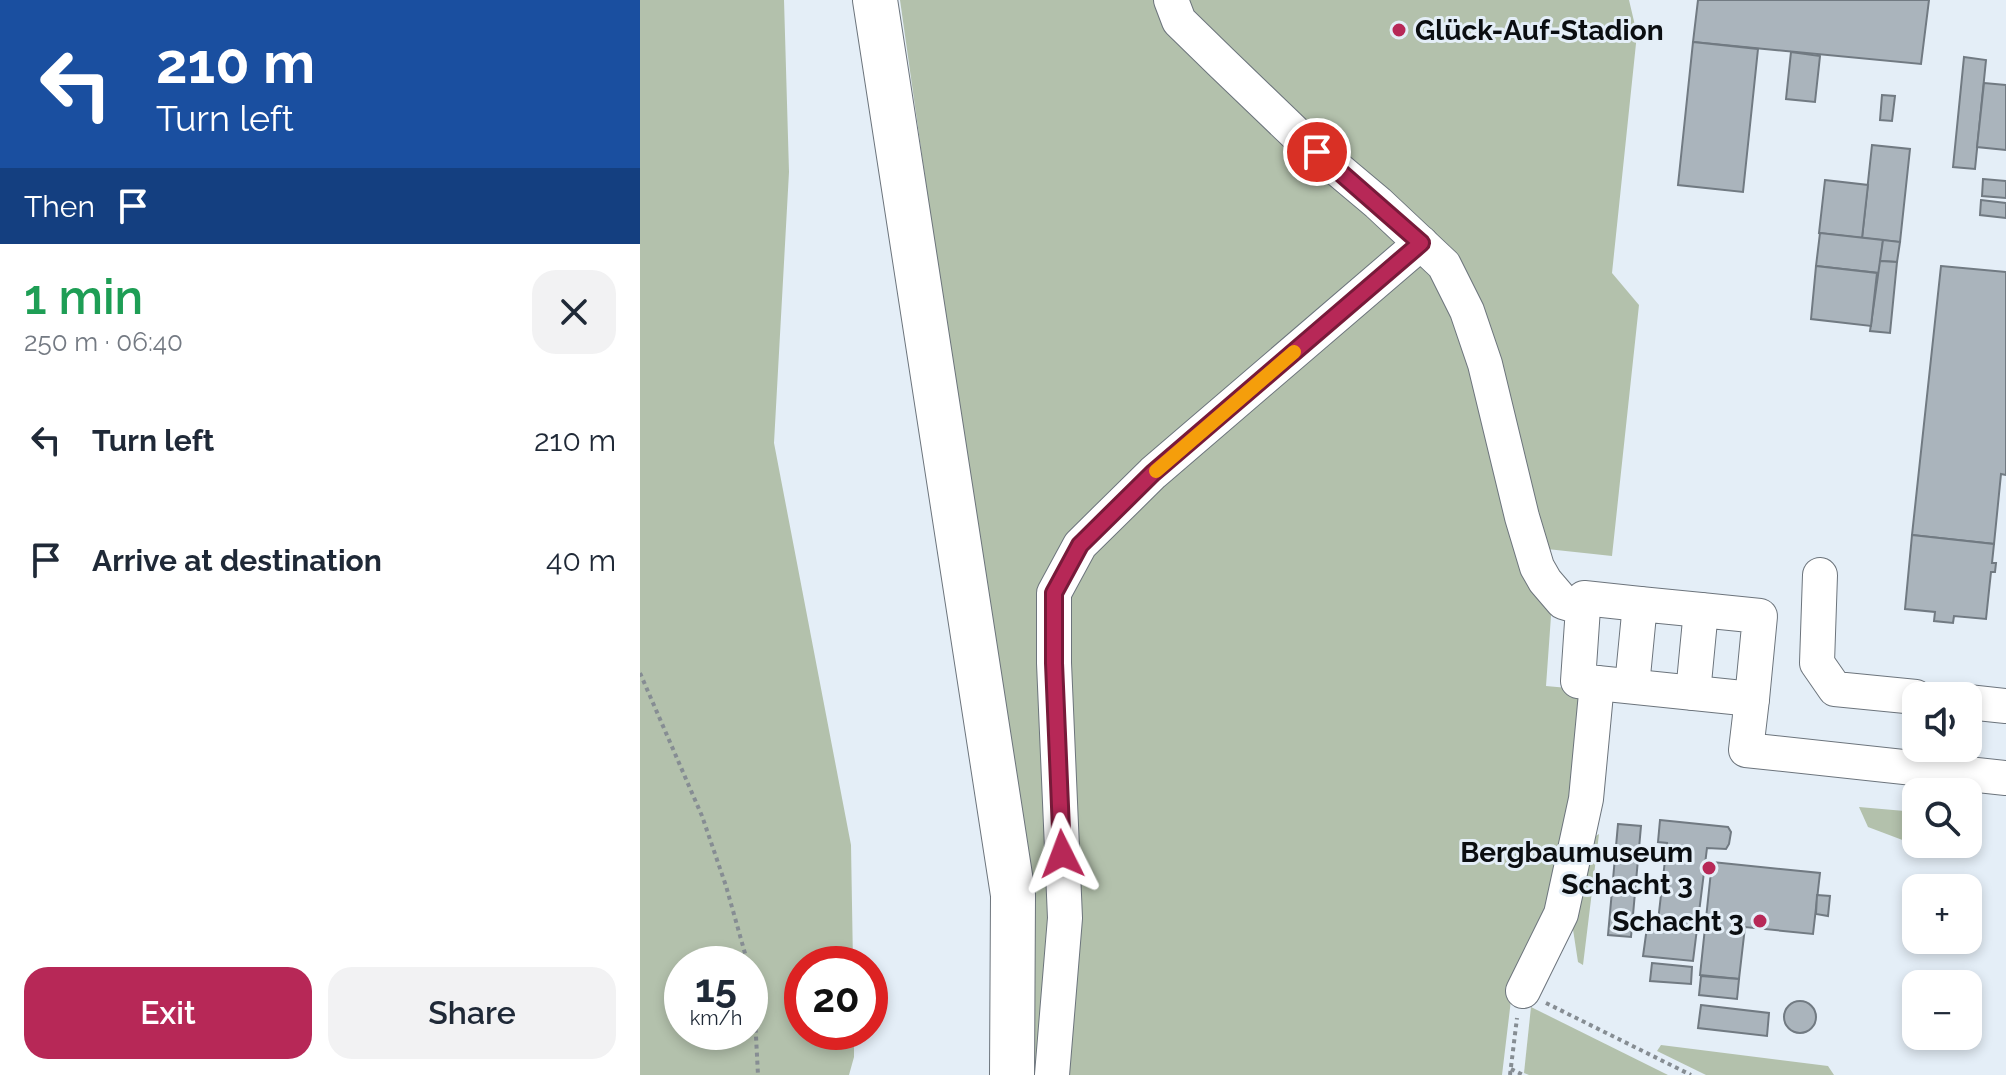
<!DOCTYPE html>
<meta charset="utf-8">
<style>
:root{--surface:#fff;--page:#f2f2f3;--text:#1f2937;--muted:#747a83;--accent:#b72857}
body{margin:0;font-family:Raleway,sans-serif;background:var(--page);color:var(--text);height:100vh;display:flex;flex-direction:column;font-size:30px;white-space:nowrap}
*{box-sizing:border-box;margin:0}
p{font-size:26px;color:var(--muted)}
.icon{flex:none;width:44px;height:44px;fill:none;stroke:currentColor;stroke-width:2;stroke-linecap:round;stroke-linejoin:round}
.map{position:relative;flex:1;overflow:hidden}
.sheet{display:flex;flex-direction:column;background:var(--surface);width:640px}
.sheet>*{flex:none}
.guide{background:#1a4fa0;color:#fff;overflow:hidden}
.buttons{position:absolute;left:1262px;top:682px;display:grid;gap:16px}
.buttons a{display:grid;place-items:center;width:80px;height:80px;border-radius:16px;background:var(--surface);box-shadow:0 4px 12px #0003;font-size:40px}
.speed{position:absolute;left:24px;top:946px;display:flex;gap:16px;font-size:40px;font-weight:700;text-align:center}
.speed>*{display:grid;place-content:center;width:104px;height:104px;border-radius:50%;background:var(--surface);box-shadow:0 4px 12px #0003;line-height:1}
.speed small{font-size:20px;font-weight:400}
.speed .limit{border:12px solid #d22;background:#fff;color:#111}
.pin{position:absolute;display:grid;place-items:center;width:68px;height:68px;color:#fff;margin:-34px;border:4px solid #fff;border-radius:50%;box-shadow:0 2px 8px #0007}
.me{position:absolute;width:88px;margin:-44px;rotate:357deg;stroke-linejoin:round;filter:drop-shadow(0 0 6px #0008)}
.turn{display:flex;align-items:center;gap:28px;height:168px;padding:0 24px;font-size:36px}
.turn .icon{width:104px;height:104px;stroke-width:2.5}
.turn b{display:block;font-size:56px;line-height:68px}
.then{display:flex;align-items:center;height:76px;padding:0 24px;background:#0003;gap:16px;font-size:30px}
.round{display:grid;place-items:center;flex:none;width:84px;height:84px;border-radius:24px;background:var(--page)}
.summary{display:flex;align-items:center;justify-content:space-between;height:136px;padding:0 24px}
h1{font-size:48px;font-weight:600;line-height:60px;color:#1e9e55}
.primary-button{display:flex;gap:16px;margin-top:auto;padding:16px 24px}
.primary-button a{flex:1;height:92px;border-radius:24px;background:var(--accent);color:#fff;font-size:32px;font-weight:600;line-height:92px;text-align:center}
.primary-button a+a{background:var(--page);color:var(--text)}
ul{padding:0;list-style:none}
li{display:flex;align-items:center;gap:24px;height:120px;padding:0 24px}
li div{flex:1}
li b{display:block;font-size:30px}
li em{font-style:normal}
main{display:flex;flex:1;min-height:0}
.map>svg:first-child{display:block}
.green{fill:#b3c1ac;fill-rule:evenodd}
.building{fill:#aab4bc;stroke:#717a82;stroke-width:2}
.lines{fill:none;stroke-linecap:round;stroke-linejoin:round}
.minor-casing{stroke:#6c747c;stroke-width:36}
.major-casing{stroke:#6c747c;stroke-width:46}
.path{stroke:#868d93;stroke-width:4;stroke-dasharray:4 4;stroke-linecap:butt}
.minor{stroke:#fff;stroke-width:34}
.major{stroke:#fff;stroke-width:44}
.route-casing{stroke:#771a39;stroke-width:20}
.route{stroke:#b72857;stroke-width:14}
.slow{stroke:#f59e0b;stroke-width:14}
.poi-dot{fill:#b72857;stroke:#e4eef7;stroke-width:3}
.labels{text-anchor:middle;stroke-width:6;stroke-linejoin:round;paint-order:stroke}
.poi-label{font-size:28px;font-weight:bold;fill:#0b0e11;stroke:#e4eef7;text-anchor:end}
</style>
<main>
<section class="sheet">
<div class="guide">
<div class="turn"><svg class="icon" aria-label="left" viewBox="0 0 24 24"><path d="M17 20v-9H6M10 6l-5 5 5 5"/></svg><div><b>210 m</b>Turn left</div></div>
<div class="then">Then<svg class="icon" aria-label="arrive" viewBox="0 0 24 24"><path d="M6 21V4h12l-3 4 3 4H6"/></svg></div>
</div>
<div class="summary"><div><h1>1 min</h1><p>250 m · 06:40</p></div><a class="round"><svg class="icon" aria-label="close" viewBox="0 0 24 24"><path d="M6 6l12 12M18 6L6 18"/></svg></a></div>
<ul>
<li><svg class="icon" aria-label="left" viewBox="0 0 24 24"><path d="M17 20v-9H6M10 6l-5 5 5 5"/></svg><div><b>Turn left</b></div><em>210 m</em></li>
<li><svg class="icon" aria-label="arrive" viewBox="0 0 24 24"><path d="M6 21V4h12l-3 4 3 4H6"/></svg><div><b>Arrive at destination</b></div><em>40 m</em></li>
</ul>
<div class="primary-button"><a>Exit</a><a>Share</a></div>
</section>
<div class="map">
<svg width="1366" height="1075" viewBox="0 0 1366 1075">
<rect width="100%" height="100%" fill="#e4eef7"/>
<g class="green">
<path d="M0 0H144L149 172 134 443 211 845 213 964H162V1032H214V1057L209 1075H0ZM42 964H110V1032H42Z"/>
<polygon points="260,0 989,0 997,34 972,273 999,305 972,556 907,549 912,602 906,686 950,690 913,911 871,1000 862,1075 388,1075 309,347"/>
<polygon points="1219,807 1276,812 1276,844 1297,844 1281,847 1228,827"/>
<polygon points="959,834 943,965 938,962 932,923 944,892 944,871 954,837"/>
<polygon points="891,1007 1028,1075 889,1075 884,1073"/>
<polygon points="1021,1045 1188,1066 1194,1075 1066,1075 1017,1051"/>
</g>
<g class="building">
<polygon points="1058,0 1289,0 1281,64 1053,42"/>
<polygon points="1053,42 1118,49 1103,192 1038,185"/>
<polygon points="1151,52 1180,56 1175,102 1146,99"/>
<polygon points="1324,57 1346,60 1335,169 1313,167"/>
<polygon points="1344,83 1366,85 1366,150 1337,147"/>
<polygon points="1242,95 1255,96 1252,121 1240,120"/>
<polygon points="1232,145 1270,149 1260,242 1222,238"/>
<polygon points="1343,179 1366,181 1366,198 1342,196"/>
<polygon points="1185,180 1228,185 1222,238 1179,233"/>
<polygon points="1341,200 1366,203 1366,218 1340,215"/>
<polygon points="1180,233 1243,240 1239,273 1176,266"/>
<polygon points="1243,240 1260,242 1257,262 1240,261"/>
<polygon points="1240,261 1257,262 1250,333 1230,331"/>
<polygon points="1176,266 1237,273 1231,326 1171,319"/>
<polygon points="1301,266 1366,272 1366,475 1361,474 1354,544 1272,535"/>
<polygon points="1272,535 1354,544 1352,563 1356,563 1355,572 1351,572 1346,619 1314,616 1313,623 1294,621 1295,612 1265,609"/>
<polygon points="1020,820 1088,827 1091,832 1089,844 1086,849 1067,848 1053,961 1003,956 1008,920 1018,921 1027,843 1018,842"/>
<polygon points="978,824 1001,826 991,937 968,935"/>
<polygon points="1072,862 1180,873 1173,934 1105,927 1099,979 1060,975"/>
<polygon points="1177,895 1190,896 1188,916 1176,914"/>
<polygon points="1012,963 1052,967 1051,984 1010,981"/>
<polygon points="1061,976 1099,979 1097,999 1059,995"/>
<circle cx="1160" cy="1017" r="16"/>
<polygon points="1061,1005 1129,1013 1127,1036 1058,1028"/>
</g>
<g class="lines">
<defs>
<g id="minor">
<polyline points="531,0 539,21 581,62 657,135 738,203 804,265 827,311 845,364 882,517 897,567 905,581 923,602 943,608 938,681 1112,699 1106,750 1366,778"/>
<polyline points="1180,575 1177,663 1195,689 1276,697"/>
<polyline points="943,608 944,598 1000,604"/>
<polyline points="992,686 1000,604 1061,610"/>
<polyline points="1053,693 1061,610 1120,616 1112,699"/>
<polyline points="1328,702 1366,706"/>
<polyline points="883,991 921,914 946,799 957,683"/>
<polyline points="412,1075 425,918 414,663 414,593 440,545 513,473 781,243"/>
</g>
<polyline id="major" points="235,0 373,895 372,1075"/>
</defs>
<use href="#minor" class="minor-casing"/>
<use href="#major" class="major-casing"/>
<g class="path">
<polyline points="0,673 62,816 86,886 108,964"/>
<polyline points="110,981 115,1017 118,1075"/>
<polyline points="906,1003 1051,1075"/>
<polyline points="871,1069 883,1075"/>
<polyline points="870,1075 877,1018"/>
</g>
<use href="#minor" class="minor"/>
<use href="#major" class="major"/>
</g>
<g class="lines">
<defs>
<polyline id="route" points="422,854 414,663 414,593 440,545 513,473 781,243 677,152"/>
</defs>
<use href="#route" class="route-casing"/>
<use href="#route" class="route"/>
<polyline class="slow" points="516,471 654,352"/>
</g>
<g class="poi-dot">
<circle cx="759" cy="30" r="8"/>
<circle cx="1069" cy="868" r="8"/>
<circle cx="1120" cy="921" r="8"/>
</g>
<g class="labels">
<g class="poi-label">
<text x="775" y="40" text-anchor="start">Glück-Auf-Stadion</text>
<text x="1053" y="862">Bergbaumuseum<tspan x="1053" dy="32">Schacht 3</tspan></text>
<text x="1104" y="931">Schacht 3</text>
</g>
</g>
</svg>
<div class="buttons">
<a><svg class="icon" aria-label="sound" viewBox="0 0 24 24"><path d="M4 9h4l5-4v14l-5-4H4zM17 9q2 3 0 6"/></svg></a>
<a><svg class="icon" aria-label="search" viewBox="0 0 24 24"><circle cx="10" cy="10" r="6"/><path d="M15 15l6 6"/></svg></a>
<a>+</a>
<a>−</a>
</div>
<div class="speed"><div>15<small>km/h</small></div><div class="limit">20</div></div>
<div class="pin" style="left:677px;top:152px;background:#d93025"><svg class="icon" aria-label="arrive" viewBox="0 0 24 24"><path d="M6 21V4h12l-3 4 3 4H6"/></svg></div>
<svg class="me" style="left:422px;top:854px" viewBox="-20 -20 40 40"><path d="M0-17L14 15 0 8-14 15z" fill="#b72857" stroke="#fff" stroke-width="4"/></svg>
</div>
</main>
